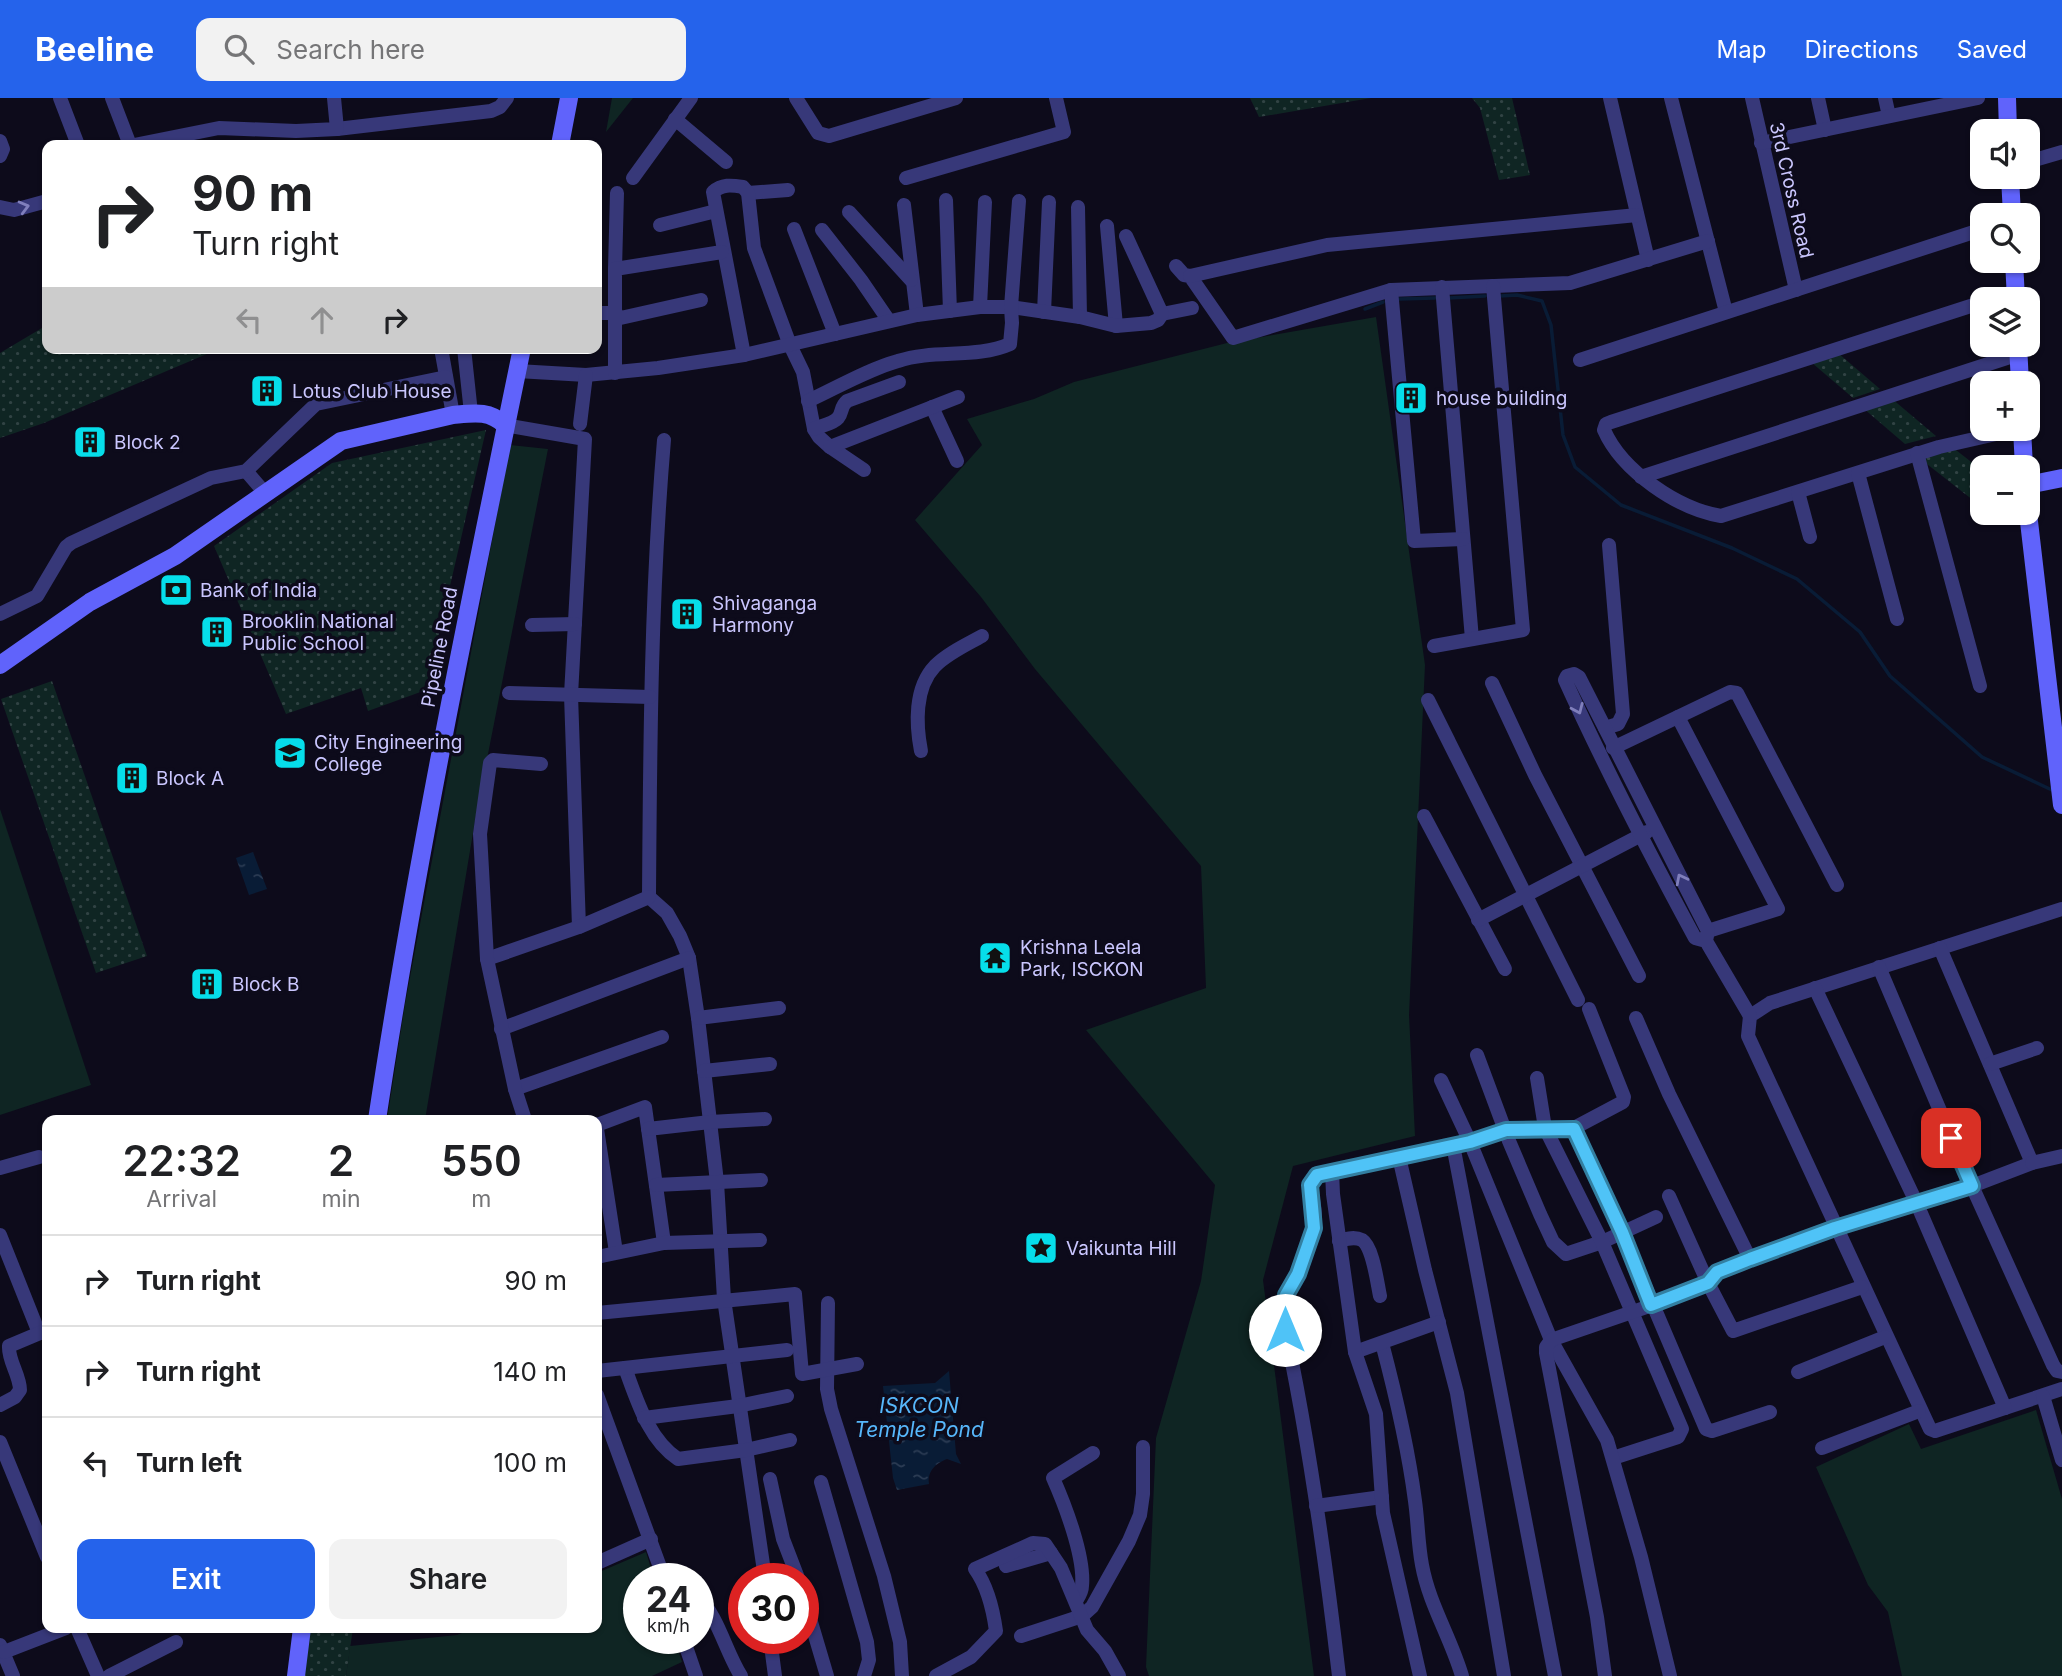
<!DOCTYPE html>
<meta charset="utf-8">
<style>
:root{--surface:#fff;--page:#f2f2f2;--text:#202124;--muted:#757577;--line:#e0e0e0;--accent:#2563eb}
body{margin:0;font-family:Inter,sans-serif;background:var(--page);color:var(--text);height:100vh;display:flex;flex-direction:column;font-size:26px;white-space:nowrap}
*{box-sizing:border-box;margin:0}
p{font-size:23px;color:var(--muted)}
.icon{flex:none;width:38px;height:38px;fill:none;stroke:currentColor;stroke-width:2;stroke-linecap:round;stroke-linejoin:round}
.map{position:relative;flex:1;overflow:hidden}
.details{position:absolute;left:42px;top:1017px;width:560px;height:518px;display:flex;flex-direction:column;background:var(--surface);border-radius:14px;box-shadow:0 2px 5px #0004}
.details>*{flex:none}
.hud{position:absolute;left:42px;top:42px;width:560px;height:214px;border-radius:14px;box-shadow:0 2px 5px #0004;background:#fff;color:var(--text);overflow:hidden}
.buttons{position:absolute;left:1970px;top:21px;display:grid;gap:14px}
.buttons a{display:grid;place-items:center;width:70px;height:70px;border-radius:14px;background:var(--surface);box-shadow:0 2px 5px #0004;font-size:35px}
.speed{position:absolute;left:623px;top:1465px;display:flex;gap:14px;font-size:35px;font-weight:700;text-align:center}
.speed>*{display:grid;place-content:center;width:91px;height:91px;border-radius:50%;background:var(--surface);box-shadow:0 2px 5px #0004;line-height:1}
.speed small{font-size:18px;font-weight:400}
.speed .limit{border:10px solid #d22;background:#fff;color:#111}
.pin{position:absolute;display:grid;place-items:center;width:60px;height:60px;color:#fff;margin:-30px;border-radius:14px;box-shadow:0 4px 10px #0006}
.me{position:absolute;width:77px;margin:-38px;rotate:0deg;stroke-linejoin:round;filter:drop-shadow(0 0 5px #0008)}
.turn{display:flex;align-items:center;gap:24px;height:147px;padding:0 35px;font-size:32px}
.turn .icon{width:91px;height:91px;stroke-width:2.5}
.turn b{display:block;font-size:49px;line-height:60px}
.lanes{display:flex;align-items:center;height:66px;padding:0 35px;background:#0003;justify-content:center;gap:35px;direction:ltr}
.lanes .off{opacity:.35}
.eta{display:flex;justify-content:space-evenly;align-items:center;height:119px;text-align:center}
.eta b{font-size:42px;font-weight:600;line-height:49px}
.cta{display:flex;gap:14px;margin-top:auto;padding:14px 35px}
.cta a{flex:1;height:80px;border-radius:14px;background:var(--accent);color:#fff;font-size:28px;font-weight:600;line-height:80px;text-align:center}
.cta a+a{background:var(--page);color:var(--text)}
ul{padding:0;list-style:none}
li{display:flex;align-items:center;gap:21px;height:91px;padding:0 35px;border-top:2px solid var(--line)}
li div{flex:1}
li b{display:block;font-size:26px}
li em{font-style:normal}
header{display:flex;align-items:center;gap:42px;box-sizing:border-box;height:98px;padding:0 35px;background:var(--accent);color:#fff}
header strong{font-size:33px}
nav{display:flex;gap:38px;margin-inline-start:auto;font-size:24px}
.search{width:490px;height:63px;background:var(--page);display:flex;align-items:center;gap:18px;box-sizing:border-box;padding:0 24px;border-radius:14px;color:var(--muted);font-size:26px}
.map>svg:first-child{display:block}
.grass{fill:#0f2523}
.park{fill:url(#park-dots)}
.water{fill:url(#water-ripples)}
.lines{fill:none;stroke-linecap:round;stroke-linejoin:round}
.stream{stroke:#091c36;stroke-width:3.5}
.street{stroke:#373879;stroke-width:14}
.secondary{stroke:#6063fb;stroke-width:18}
.oneway{stroke:#807fbc}
.route-casing{stroke:#337fa1;stroke-width:18}
.route{stroke:#4fc3f7;stroke-width:12}
.labels{text-anchor:middle;stroke-width:7;stroke-linejoin:round;paint-order:stroke}
.street-label{font-size:19px;fill:#cac6fe;stroke:#0d0b1b}
.poi-label{font-size:19px;fill:#cac6fe;stroke:#0d0b1b;text-anchor:start}
.water-label{font-size:21px;font-style:italic;fill:#57b7fb;stroke:#0d0b1b}
</style>
<header>
<strong>Beeline</strong>
<div class="search"><svg class="icon" aria-label="search" viewBox="0 0 24 24"><circle cx="10" cy="10" r="6"/><path d="M15 15l6 6"/></svg>Search here</div>
<nav><a>Map</a><a>Directions</a><a>Saved</a></nav>
</header>
<div class="map">
<svg width="2062" height="1578" viewBox="0 0 2062 1578">
<defs>
<pattern id="park-dots" width="8" height="8" patternUnits="userSpaceOnUse" patternTransform="scale(1.75)"><rect width="8" height="8" fill="#0f2523"/><path d="M2 2h.1M6 6h.1" fill="none" stroke="#314344" stroke-width="1.8" stroke-linecap="round"/></pattern>
<pattern id="water-ripples" width="26" height="14" patternUnits="userSpaceOnUse" patternTransform="scale(1.75)"><rect width="26" height="14" fill="#091c36"/><path d="M2 4q2-2 4 0t4 0M15 11q2-2 4 0t4 0" fill="none" stroke="#2c3c54"/></pattern>
</defs>
<rect width="100%" height="100%" fill="#0d0b1b"/>
<g class="grass">
<polygon points="612,0 633,0 606,34"/>
<polygon points="1376,219 1425,567 1409,917 1415,1038 1293,1068 1263,1182 1314,1578 1149,1578 1146,1569 1156,1340 1201,1183 1215,1087 1086,932 1206,890 1201,768 1035,571 981,499 915,422 982,347 967,321 1034,301 1074,284 1227,245"/>
<polygon points="510,347 548,351 476,717 425,1022 387,1022 405,906"/>
<polygon points="0,711 91,987 0,1017"/>
<polygon points="2036,1312 2062,1401 2062,1578 1902,1578 1888,1514 1868,1487 1816,1369 1909,1326 1921,1351"/>
<polygon points="646,1454 654,1480 639,1480 639,1540 674,1540 682,1564 652,1578 346,1578 350,1548 457,1537 474,1530 597,1530 597,1475"/>
</g>
<g class="park">
<polygon points="1250,0 1371,0 1259,19"/>
<polygon points="1472,0 1512,0 1530,77 1499,82 1480,10"/>
<polygon points="47,227 47,250 221,250 44,325 0,340 0,255"/>
<polygon points="1838,255 1880,291 1853,300 1811,264"/>
<polygon points="1891,300 1936,338 1905,346 1863,310"/>
<polygon points="486,332 426,592 368,613 361,590 286,616 214,448 332,365"/>
<polygon points="1952,349 1983,373 1983,410 1918,359"/>
<polygon points="52,583 147,858 96,875 1,601"/>
<polygon points="307,1530 353,1530 346,1578 299,1578"/>
</g>
<g class="water">
<polygon points="253,754 267,791 249,797 236,760"/>
<path d="M949 1273 956 1356 961 1366 947 1361C936 1365 927 1373 929 1386L897 1392 893 1380 883 1288 935 1285Z"/>
</g>
<g class="lines">
<g class="stream">
<polyline points="1500,198 1517,197 1542,203 1551,227 1563,337 1575,369 1621,407 1732,450 1797,481 1860,534 1890,578 1982,659 2054,693"/>
<polyline points="1449,200 1485,198"/>
<polyline points="1399,201 1435,200"/>
<polyline points="1365,211 1383,204"/>
</g>
<g class="street">
<polyline points="60,0 78,47"/>
<polyline points="112,0 130,47"/>
<polyline points="796,0 818,35 829,38 956,0"/>
<polyline points="1610,0 1648,162"/>
<polyline points="1671,0 1726,214"/>
<polyline points="1752,0 1796,192"/>
<polyline points="1818,0 1825,32"/>
<polyline points="1885,0 1889,18"/>
<polyline points="675,21 726,64"/>
<polyline points="337,31 491,13 500,9 507,0"/>
<polyline points="0,43 3,51 0,58"/>
<polyline points="1761,45 1978,0"/>
<polyline points="134,47 219,30 296,33 337,31 334,0"/>
<polyline points="2028,64 2062,54"/>
<polyline points="633,80 691,0"/>
<polyline points="906,80 1064,34 1056,0"/>
<polyline points="748,95 788,92"/>
<polyline points="946,102 950,213"/>
<polyline points="904,107 917,217"/>
<polyline points="0,109 14,112 47,103"/>
<polyline points="1078,109 1080,219"/>
<polyline points="849,114 911,182"/>
<polyline points="660,127 716,113"/>
<polyline points="1107,128 1116,228"/>
<polyline points="794,131 835,236"/>
<polyline points="822,132 861,182 889,223"/>
<polyline points="1176,168 1184,177 1190,178 1233,240 1391,192 1570,185 1708,143"/>
<polyline points="615,171 617,95"/>
<polyline points="1190,178 1327,147 1637,117"/>
<polyline points="1442,189 1472,541"/>
<polyline points="1391,192 1414,443 1463,441"/>
<polyline points="1991,201 2016,193"/>
<path d="M1983 204 1611 324 1606 326 1604 332C1622 373 1678 411 1721 418L1939 349 2018 331"/>
<polyline points="980,209 985,104"/>
<polyline points="1044,214 1049,104"/>
<polyline points="597,215 616,215"/>
<polyline points="1162,216 1192,210"/>
<polyline points="616,221 701,202"/>
<polyline points="441,250 453,317"/>
<polyline points="464,250 471,315"/>
<path d="M744 257 713 94C722 86 731 87 743 89L748 95 754 150 790 247 803 274 814 331 819 339 830 349 864 372"/>
<polyline points="1580,262 1983,131"/>
<polyline points="517,273 586,277 658,270 744,257 917,217 980,209 1011,209 1080,219 1116,228 1151,225 1158,222 1162,216 1126,138"/>
<polyline points="615,275 615,171 722,154"/>
<path d="M808 303C836 290 869 271 898 263 934 251 976 261 1010 246L1012 225 1011 209 1019 103"/>
<polyline points="932,309 957,363"/>
<polyline points="580,326 586,277"/>
<polyline points="505,327 585,341 571,597 579,829"/>
<path d="M814 331C820 328 833 326 838 320 843 314 840 309 847 303L899 284"/>
<path d="M664 342C651 494 650 646 649 799L667 815 680 838 689 860 698 920 717 1084 724 1201 765 1480"/>
<polyline points="830,349 958,299"/>
<polyline points="1917,355 1980,588"/>
<polyline points="246,373 265,395"/>
<polyline points="1858,375 1897,521"/>
<polyline points="1641,379 2019,256"/>
<polyline points="1798,394 1810,439"/>
<polyline points="0,516 37,498 66,449 71,445 211,380 246,373 316,306 446,279"/>
<polyline points="532,527 575,526"/>
<polyline points="1434,548 1523,532 1493,188"/>
<polyline points="1492,585 1535,677 1639,878"/>
<polyline points="509,595 650,599"/>
<polyline points="1428,602 1578,902"/>
<polyline points="1678,619 1778,811 1708,833"/>
<polyline points="1605,630 1618,626 1623,616 1609,447"/>
<polyline points="1613,650 1730,594 1737,595 1837,787"/>
<path d="M921 653C916 627 914 590 935 568 948 555 966 547 982 538"/>
<polyline points="1424,718 1505,871"/>
<polyline points="2062,811 1770,905 1750,918 1748,938 1930,1331 1935,1333 2062,1291"/>
<polyline points="1478,822 1647,734"/>
<path d="M1706 843 1695 840C1649 755 1605 670 1565 582L1567 578 1574 576 1579 579 1708 833 1706 843 1750 918"/>
<polyline points="487,861 579,829 649,799"/>
<polyline points="1879,869 1972,1088 2032,1065 1940,850"/>
<polyline points="1815,890 1917,1106 2005,1310"/>
<polyline points="698,920 779,910"/>
<polyline points="1636,920 1669,996 1750,1161"/>
<polyline points="501,931 689,860"/>
<polyline points="1477,957 1509,1043 1540,1116 1553,1144 1566,1156 1602,1144 1656,1119"/>
<polyline points="1990,966 2037,950"/>
<polyline points="704,973 770,966"/>
<polyline points="1537,980 1545,1030 1602,1144 1682,1331 1678,1339 1613,1360"/>
<polyline points="1441,982 1470,1044 1551,1242 1607,1342 1641,1459 1670,1578"/>
<polyline points="515,991 662,939"/>
<polyline points="525,1022 515,991 487,861 480,736 490,665 493,662 541,666"/>
<polyline points="597,1027 645,1009 664,1145"/>
<polyline points="1574,1030 1622,1134 1706,1331 1712,1333 1770,1314"/>
<polyline points="597,1031 616,1154"/>
<polyline points="648,1031 710,1024 765,1021"/>
<polyline points="1453,1047 1555,1578"/>
<polyline points="1399,1059 1425,1172 1457,1295 1504,1578"/>
<polyline points="2032,1065 2062,1058"/>
<polyline points="0,1070 39,1059"/>
<path d="M1332 1073 1317 1077 1310 1087C1313 1101 1317 1117 1314 1132 1307 1162 1288 1186 1282 1216 1308 1335 1325 1457 1339 1578"/>
<polyline points="656,1087 761,1082"/>
<polyline points="1669,1098 1708,1185 1733,1233 1862,1189"/>
<polyline points="0,1137 39,1235"/>
<path d="M1339 1143C1346 1141 1354 1138 1362 1142 1373 1149 1377 1184 1380 1198"/>
<polyline points="597,1159 664,1145 760,1142"/>
<polyline points="828,1205 827,1291 831,1311 884,1478 900,1544 902,1578"/>
<polyline points="597,1215 795,1196 802,1276 857,1266"/>
<path d="M1382 1245C1396 1298 1408 1349 1415 1403 1418 1424 1418 1446 1422 1467 1429 1506 1451 1540 1462 1578"/>
<polyline points="1355,1254 1439,1224"/>
<path d="M625 1270C637 1302 648 1341 678 1361L746 1352 790 1342"/>
<polyline points="597,1273 787,1252"/>
<polyline points="1798,1274 1885,1239"/>
<polyline points="597,1297 664,1480"/>
<polyline points="2043,1298 2062,1362"/>
<path d="M0 1307 15 1299 20 1292C20 1277 8 1263 9 1248L47 1232"/>
<polyline points="644,1320 738,1308 787,1298"/>
<polyline points="0,1344 47,1459"/>
<polyline points="1822,1350 1919,1313"/>
<polyline points="770,1381 783,1441 798,1480"/>
<polyline points="821,1384 867,1544 869,1562 864,1578"/>
<polyline points="1316,1408 1382,1399"/>
<polyline points="597,1465 651,1441"/>
<polyline points="1006,1468 1051,1455"/>
<polyline points="803,1497 827,1578"/>
<path d="M698 1498C719 1521 725 1552 741 1578"/>
<path d="M1076 1503C1079 1498 1082 1494 1082 1488 1085 1459 1065 1407 1053 1380L1093 1355"/>
<polyline points="77,1530 98,1578"/>
<polyline points="1021,1538 1082,1518 1092,1509 1129,1443 1140,1417 1143,1396 1143,1349"/>
<polyline points="683,1540 696,1578"/>
<polyline points="770,1540 775,1578"/>
<polyline points="0,1547 13,1578"/>
<polyline points="4,1554 66,1530"/>
<polyline points="109,1578 176,1544"/>
<path d="M936 1578 971 1559 996 1533C993 1511 988 1489 975 1471L1033 1445 1045 1446 1061 1470 1087 1532 1105 1553 1119 1578"/>
<polyline points="1420,1578 1383,1415 1376,1316 1355,1254 1333,1096 1332,1073 1470,1044 1506,1032 1574,1030 1623,1004 1624,999 1589,911"/>
<polyline points="1605,1578 1597,1519 1546,1255 1546,1249 1551,1242 1670,1201 1708,1185 1717,1174 1750,1161 1835,1130 1972,1088 2053,1267 2057,1273 2062,1274"/>
</g>
<g class="secondary">
<polyline points="2007,0 2008,33"/>
<polyline points="560,47 569,0"/>
<polyline points="2010,79 2012,117"/>
<polyline points="2014,163 2016,201"/>
<polyline points="2018,247 2020,285"/>
<polyline points="2022,331 2024,369"/>
<polyline points="2028,387 2062,380"/>
<polyline points="2028,415 2062,707"/>
<path d="M0 567 90 504 175 458 341 343 453 317C474 315 489 312 505 327"/>
<path d="M377 1022C416 763 469 507 522 250"/>
<polyline points="296,1578 302,1530"/>
</g>
</g>
<defs><path id="oneway-chevron" d="M-2-3.5L2.5 0L-2 3.5" fill="none" stroke-width="1.6" stroke-linecap="round" stroke-linejoin="round" transform="scale(1.75)"/></defs>
<g class="oneway">
<use href="#oneway-chevron" transform="translate(24 109) rotate(-15)"/>
<use href="#oneway-chevron" transform="translate(1578 611) rotate(66)"/>
<use href="#oneway-chevron" transform="translate(1681 781) rotate(-117)"/>
</g>
<g class="lines">
<defs>
<polyline id="route" points="1285,1232 1282,1216 1286,1197 1298,1176 1314,1130 1310,1087 1317,1077 1470,1044 1506,1032 1574,1031 1622,1134 1651,1207 1708,1185 1717,1174 1750,1161 1835,1130 1972,1088 1951,1040"/>
</defs>
<use href="#route" class="route-casing"/>
<use href="#route" class="route"/>
</g>
<defs>
<symbol id="building-square" viewBox="-11 -11 22 22"><rect x="-9" y="-9" width="18" height="18" rx="4" fill="#06deea" stroke="#0d0b1b"/><path d="M-4-6H4V6H1V3H-1V6H-4ZM-2.5-4.3h1.7v1.8h-1.7ZM.8-4.3h1.7v1.8H.8ZM-2.5-1h1.7V.8h-1.7ZM.8-1h1.7V.8H.8Z" fill="#111"/></symbol>
<symbol id="bank-square" viewBox="-11 -11 22 22"><rect x="-9" y="-9" width="18" height="18" rx="4" fill="#06deea" stroke="#0d0b1b"/><path d="M-6-4H6V4H-6ZM0-2.3a2.3 2.3 0 1 0 0 4.6a2.3 2.3 0 1 0 0-4.6Z" fill="#111"/></symbol>
<symbol id="university-square" viewBox="-11 -11 22 22"><rect x="-9" y="-9" width="18" height="18" rx="4" fill="#06deea" stroke="#0d0b1b"/><path d="M0-5L7-2L0 1L-7-2ZM-4 1L0 2.5L4 1V4Q0 6-4 4Z" fill="#111"/></symbol>
<symbol id="temple-square" viewBox="-11 -11 22 22"><rect x="-9" y="-9" width="18" height="18" rx="4" fill="#06deea" stroke="#0d0b1b"/><path d="M0-6L5-2H3V0L6.5 2.5H4V6H1.5V3h-3V6H-4V2.5H-6.5L-3 0V-2H-5Z" fill="#111"/></symbol>
<symbol id="sight-square" viewBox="-11 -11 22 22"><rect x="-9" y="-9" width="18" height="18" rx="4" fill="#06deea" stroke="#0d0b1b"/><path d="M0-6L1.8-2.2L6-1.7L2.9 1.2L3.7 5.4L0 3.3L-3.7 5.4L-2.9 1.2L-6-1.7L-1.8-2.2Z" fill="#111"/></symbol>
</defs>
<g fill-rule="evenodd">
<use href="#building-square" x="248" y="274" width="38" height="38"/>
<use href="#building-square" x="1392" y="281" width="38" height="38"/>
<use href="#building-square" x="71" y="325" width="38" height="38"/>
<use href="#bank-square" x="157" y="473" width="38" height="38"/>
<use href="#building-square" x="668" y="497" width="38" height="38"/>
<use href="#building-square" x="198" y="515" width="38" height="38"/>
<use href="#university-square" x="271" y="636" width="38" height="38"/>
<use href="#building-square" x="113" y="661" width="38" height="38"/>
<use href="#temple-square" x="976" y="841" width="38" height="38"/>
<use href="#building-square" x="188" y="867" width="38" height="38"/>
<use href="#sight-square" x="1022" y="1131" width="38" height="38"/>
</g>
<g class="labels">
<g class="street-label">
<text transform="translate(1792 92) rotate(77)" y="7">3rd Cross Road</text>
<text transform="translate(439 549) rotate(-79)" y="7">Pipeline Road</text>
</g>
<g class="poi-label">
<text x="292" y="300">Lotus Club House</text>
<text x="1436" y="307">house building</text>
<text x="114" y="351">Block 2</text>
<text x="200" y="499">Bank of India</text>
<text x="712" y="512">Shivaganga<tspan x="712" dy="22">Harmony</tspan></text>
<text x="242" y="530">Brooklin National<tspan x="242" dy="22">Public School</tspan></text>
<text x="314" y="651">City Engineering<tspan x="314" dy="22">College</tspan></text>
<text x="156" y="687">Block A</text>
<text x="1020" y="856">Krishna Leela<tspan x="1020" dy="22">Park, ISCKON</tspan></text>
<text x="232" y="893">Block B</text>
<text x="1066" y="1157">Vaikunta Hill</text>
</g>
<g class="water-label">
<text x="919" y="1315">ISKCON<tspan x="919" dy="24">Temple Pond</tspan></text>
</g>
</g>
</svg>
<div class="buttons">
<a><svg class="icon" aria-label="sound" viewBox="0 0 24 24"><path d="M4 9h4l5-4v14l-5-4H4zM17 9q2 3 0 6"/></svg></a>
<a><svg class="icon" aria-label="search" viewBox="0 0 24 24"><circle cx="10" cy="10" r="6"/><path d="M15 15l6 6"/></svg></a>
<a><svg class="icon" aria-label="layers" viewBox="0 0 24 24"><path d="M12 4l9 5-9 5-9-5zM3 14l9 5 9-5"/></svg></a>
<a>+</a>
<a>−</a>
</div>
<div class="speed"><div>24<small>km/h</small></div><div class="limit">30</div></div>
<div class="pin" style="left:1951px;top:1040px;background:#d93025"><svg class="icon" aria-label="arrive" viewBox="0 0 24 24"><path d="M6 21V4h12l-3 4 3 4H6"/></svg></div>
<svg class="me" style="left:1285px;top:1232px" viewBox="-20 -20 40 40"><circle r="19" fill="#fff"/><path d="M0-13L10 11 0 6-10 11z" fill="#4fc3f7"/></svg>
<div class="hud">
<div class="turn"><svg class="icon" aria-label="right" viewBox="0 0 24 24"><path d="M7 20v-9h11M14 6l5 5-5 5"/></svg><div><b>90 m</b>Turn right</div></div>
<div class="lanes"><svg class="icon off" aria-label="left" viewBox="0 0 24 24"><path d="M17 20v-9H6M10 6l-5 5 5 5"/></svg><svg class="icon off" aria-label="ahead" viewBox="0 0 24 24"><path d="M12 20V5M6 11l6-6 6 6"/></svg><svg class="icon" aria-label="right" viewBox="0 0 24 24"><path d="M7 20v-9h11M14 6l5 5-5 5"/></svg></div>
</div>
<section class="details">
<div class="eta">
<div><b>22:32</b><p>Arrival</p></div>
<div><b>2</b><p>min</p></div>
<div><b>550</b><p>m</p></div>
</div>
<ul>
<li><svg class="icon" aria-label="right" viewBox="0 0 24 24"><path d="M7 20v-9h11M14 6l5 5-5 5"/></svg><div><b>Turn right</b></div><em>90 m</em></li>
<li><svg class="icon" aria-label="right" viewBox="0 0 24 24"><path d="M7 20v-9h11M14 6l5 5-5 5"/></svg><div><b>Turn right</b></div><em>140 m</em></li>
<li><svg class="icon" aria-label="left" viewBox="0 0 24 24"><path d="M17 20v-9H6M10 6l-5 5 5 5"/></svg><div><b>Turn left</b></div><em>100 m</em></li>
</ul>
<div class="cta"><a>Exit</a><a>Share</a></div>
</section>
</div>
